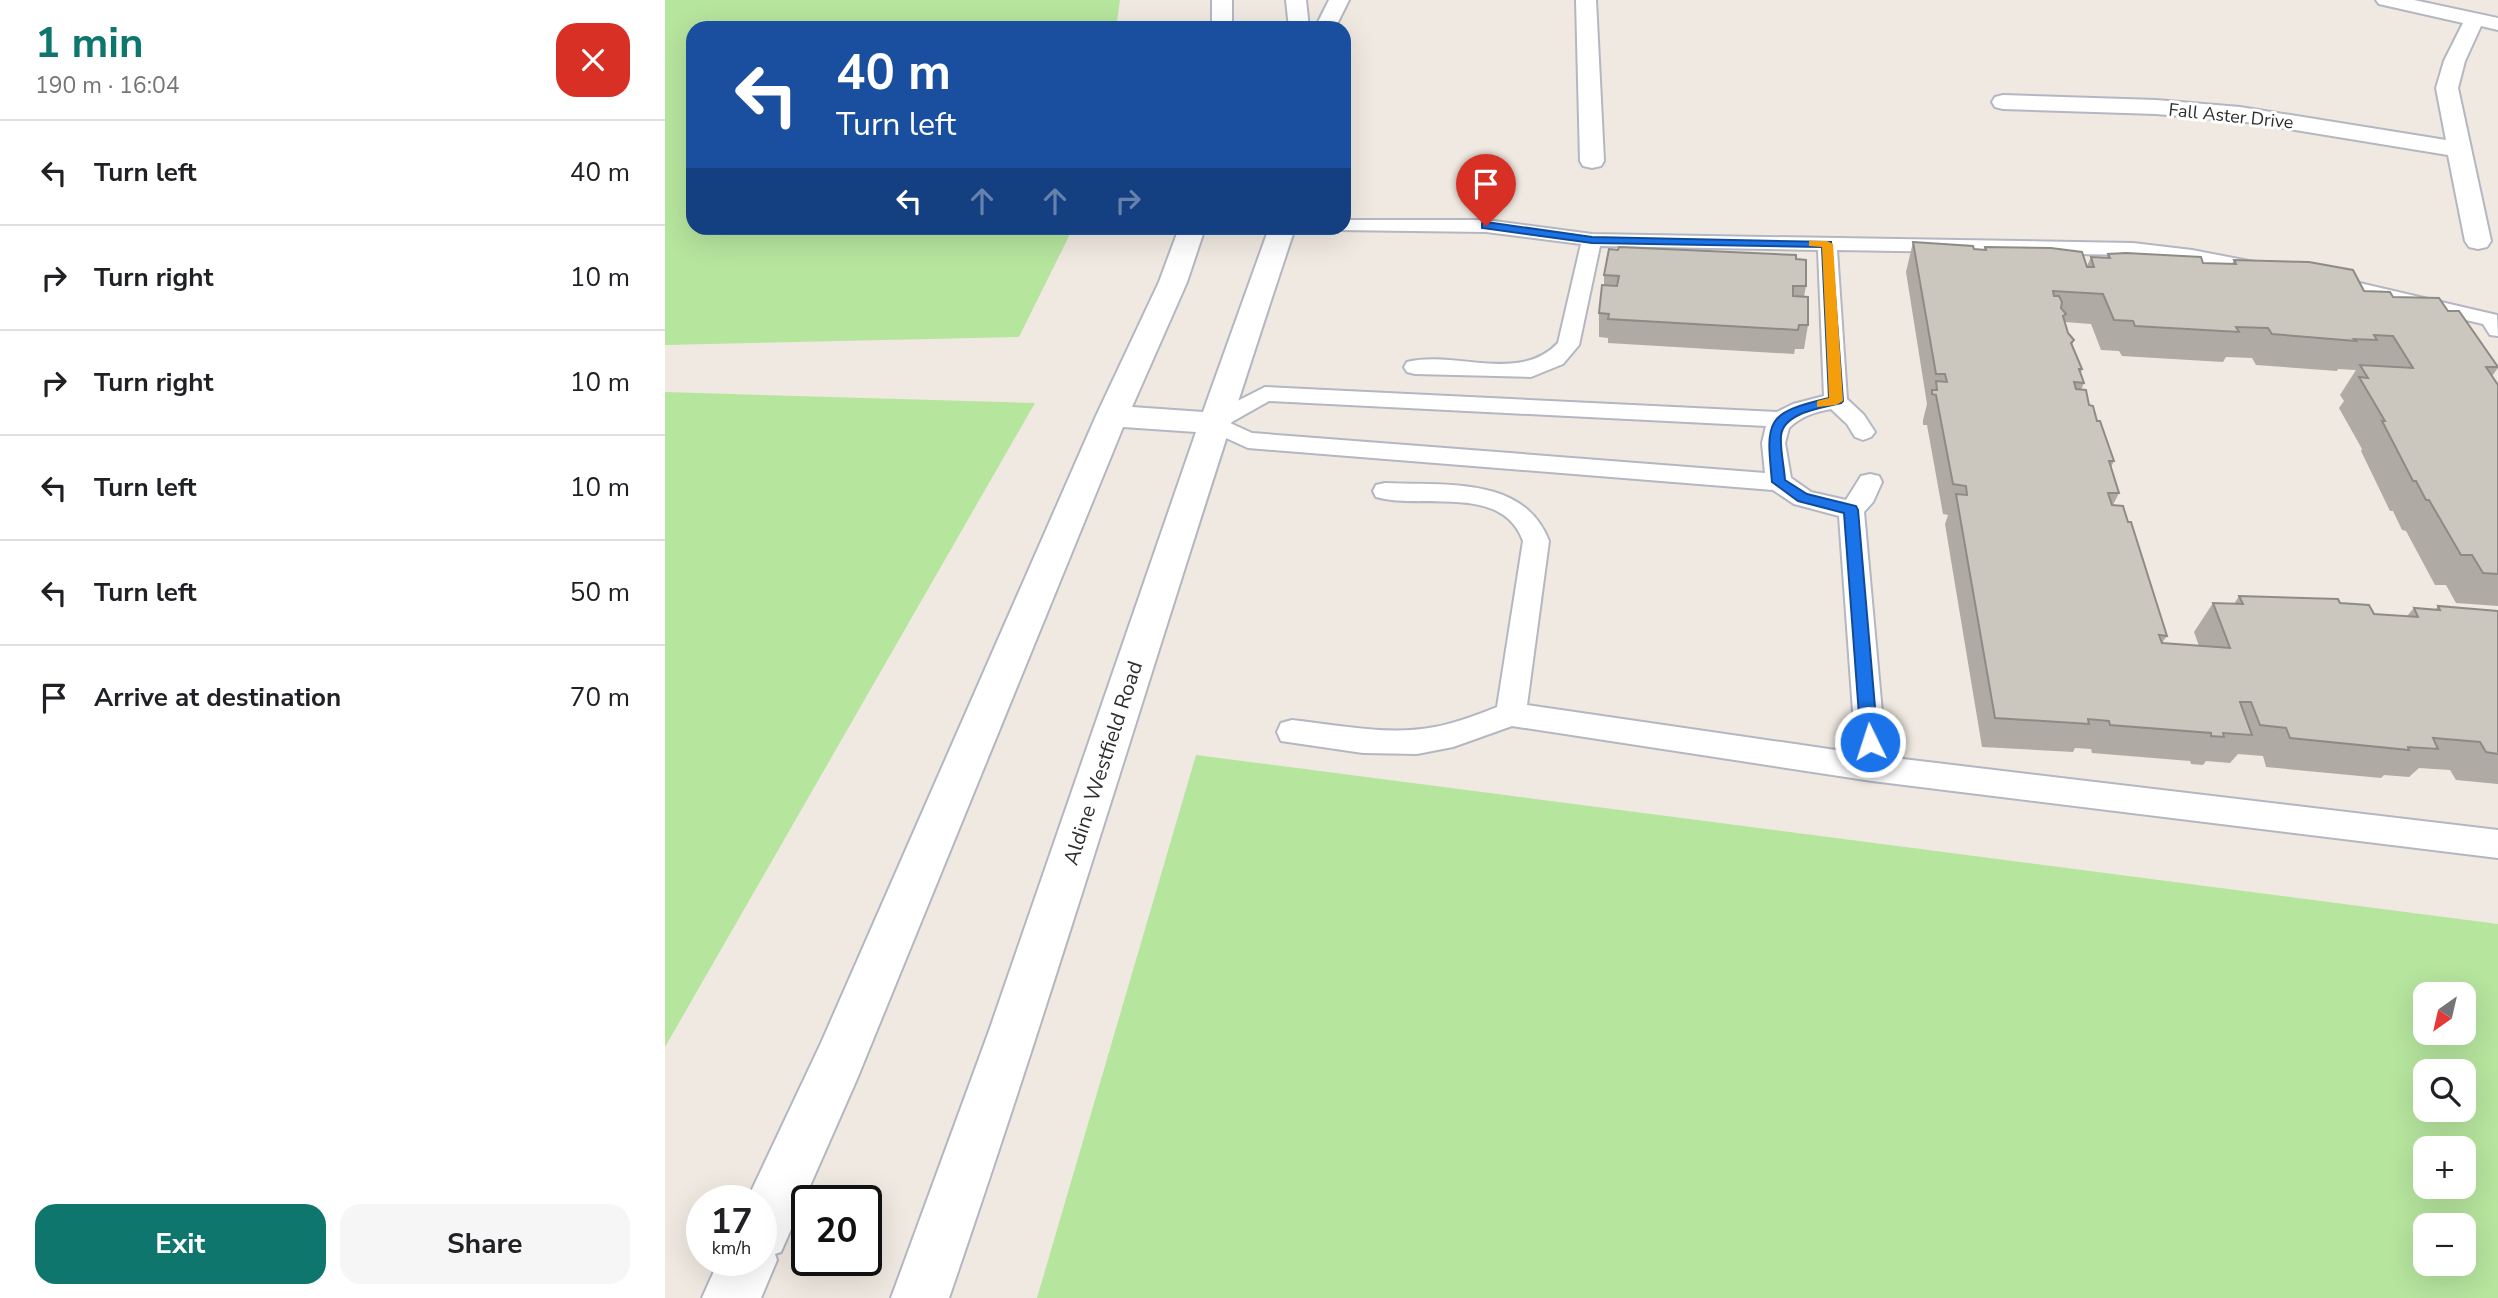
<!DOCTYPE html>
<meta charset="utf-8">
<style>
:root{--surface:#fff;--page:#f6f6f6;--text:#202124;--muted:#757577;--line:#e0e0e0;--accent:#0f766e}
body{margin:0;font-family:"Nunito Sans",sans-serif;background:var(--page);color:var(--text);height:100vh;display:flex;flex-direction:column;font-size:26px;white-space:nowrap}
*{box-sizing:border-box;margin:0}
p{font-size:23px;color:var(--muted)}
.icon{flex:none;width:38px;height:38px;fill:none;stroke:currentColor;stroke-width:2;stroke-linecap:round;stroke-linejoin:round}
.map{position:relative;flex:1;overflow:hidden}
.sheet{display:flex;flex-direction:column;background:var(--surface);width:665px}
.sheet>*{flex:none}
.guide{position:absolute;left:21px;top:21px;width:665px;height:214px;border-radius:21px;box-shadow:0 7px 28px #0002;background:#1a4fa0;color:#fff;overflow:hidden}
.needle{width:46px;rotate:214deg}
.tools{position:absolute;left:1748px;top:982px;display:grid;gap:14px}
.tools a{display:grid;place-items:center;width:63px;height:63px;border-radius:14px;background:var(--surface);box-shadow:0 7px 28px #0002;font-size:35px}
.speed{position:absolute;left:21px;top:1185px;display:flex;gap:14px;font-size:35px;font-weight:700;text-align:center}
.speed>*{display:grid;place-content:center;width:91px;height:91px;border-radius:50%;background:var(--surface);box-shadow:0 7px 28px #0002;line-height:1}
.speed small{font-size:18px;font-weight:400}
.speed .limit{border:4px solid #111;border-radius:10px;background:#fff;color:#111}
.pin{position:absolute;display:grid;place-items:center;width:60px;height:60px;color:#fff;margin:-72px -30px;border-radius:50% 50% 50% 0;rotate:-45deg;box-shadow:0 0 7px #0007}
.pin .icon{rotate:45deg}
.me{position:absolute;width:77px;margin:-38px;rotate:356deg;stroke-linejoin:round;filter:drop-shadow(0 0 5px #0008)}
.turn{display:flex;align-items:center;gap:24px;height:147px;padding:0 35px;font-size:32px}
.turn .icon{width:91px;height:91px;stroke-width:2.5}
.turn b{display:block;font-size:49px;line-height:60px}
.lanes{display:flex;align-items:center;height:66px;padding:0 35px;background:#0003;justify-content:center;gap:35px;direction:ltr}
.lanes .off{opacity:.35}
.round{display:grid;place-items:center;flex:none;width:74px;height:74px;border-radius:21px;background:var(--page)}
.headline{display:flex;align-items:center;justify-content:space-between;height:119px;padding:0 35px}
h1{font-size:42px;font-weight:700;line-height:52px;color:var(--accent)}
.button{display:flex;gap:14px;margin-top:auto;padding:14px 35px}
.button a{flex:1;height:80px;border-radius:21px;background:var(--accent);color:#fff;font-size:28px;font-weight:700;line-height:80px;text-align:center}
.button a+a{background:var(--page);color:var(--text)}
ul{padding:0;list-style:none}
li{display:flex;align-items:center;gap:21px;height:105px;padding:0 35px;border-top:2px solid var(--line)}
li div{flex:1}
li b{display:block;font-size:26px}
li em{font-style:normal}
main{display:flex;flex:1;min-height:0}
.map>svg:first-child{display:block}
.green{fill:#b6e59e;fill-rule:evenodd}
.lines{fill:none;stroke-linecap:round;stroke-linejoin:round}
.lane-casing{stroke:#b4b7c1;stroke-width:4}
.street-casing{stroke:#b4b7c1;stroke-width:4}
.secondary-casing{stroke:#b4b7c1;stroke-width:4}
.lane{fill:#fff;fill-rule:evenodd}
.street{fill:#fff;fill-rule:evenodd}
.secondary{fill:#fff;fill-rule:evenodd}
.wall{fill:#afaba4}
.building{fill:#cbc7bf;stroke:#8e8b86;stroke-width:2}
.route{fill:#1a73e8;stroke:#114b97;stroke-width:2}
.slow{fill:#f59e0b}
.labels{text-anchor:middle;stroke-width:6;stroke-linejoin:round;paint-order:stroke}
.far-street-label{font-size:18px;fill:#2e2e2e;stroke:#fff}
.street-label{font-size:21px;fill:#2e2e2e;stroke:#fff}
</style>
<main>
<section class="sheet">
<div class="headline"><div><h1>1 min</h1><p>190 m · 16:04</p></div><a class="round" style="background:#d93025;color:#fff"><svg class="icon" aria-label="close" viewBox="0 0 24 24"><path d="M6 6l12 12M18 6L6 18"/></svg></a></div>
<ul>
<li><svg class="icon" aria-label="left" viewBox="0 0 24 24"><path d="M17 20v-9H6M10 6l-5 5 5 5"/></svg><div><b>Turn left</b></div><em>40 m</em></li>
<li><svg class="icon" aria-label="right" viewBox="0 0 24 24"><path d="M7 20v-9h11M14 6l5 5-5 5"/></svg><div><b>Turn right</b></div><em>10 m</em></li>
<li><svg class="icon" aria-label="right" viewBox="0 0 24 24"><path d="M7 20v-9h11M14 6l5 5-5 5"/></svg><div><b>Turn right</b></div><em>10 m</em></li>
<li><svg class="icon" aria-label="left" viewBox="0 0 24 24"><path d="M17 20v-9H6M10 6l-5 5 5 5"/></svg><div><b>Turn left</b></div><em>10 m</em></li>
<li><svg class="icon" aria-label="left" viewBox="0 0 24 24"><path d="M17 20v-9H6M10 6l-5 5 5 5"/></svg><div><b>Turn left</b></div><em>50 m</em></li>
<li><svg class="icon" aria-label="arrive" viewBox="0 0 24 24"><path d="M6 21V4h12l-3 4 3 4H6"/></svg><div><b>Arrive at destination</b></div><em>70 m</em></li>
</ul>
<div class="button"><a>Exit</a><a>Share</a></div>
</section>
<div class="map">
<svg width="1833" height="1298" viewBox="0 0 1833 1298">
<rect width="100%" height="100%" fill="#efe9e1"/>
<g class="green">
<polygon points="0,0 455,0 451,28 28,28 28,228 408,228 354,337 0,345"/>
<polygon points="0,392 370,403 0,1047"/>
<path d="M531 755 1833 924V1298H372ZM1760 994H1799V1032H1760ZM1760 1071H1799V1110H1760ZM1760 1148H1799V1186H1760ZM1760 1225H1799V1264H1760Z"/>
</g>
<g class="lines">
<defs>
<g id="lane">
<path d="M679 220H821L927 234 1468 243 1527 250 1610 266 1613 270 1610 274 1603 276 1527 262 1468 255 1172 250 1182 399 1199 415 1210 432 1206 437 1198 440 1190 437 1182 424 1166 409C1150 412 1136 416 1124 428L1120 443 1126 478 1146 492 1181 500 1196 476 1205 474 1214 476 1217 482 1208 502 1199 512 1221 757 1833 830V858L1207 781 847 726 788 747 752 754 698 753 616 741 612 732 616 723 627 720C674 725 723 736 770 727 791 723 812 715 832 707L858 541C837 483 757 510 711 497L708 491 711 485 720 483C778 486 859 475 884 541L862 705 1191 753 1174 516 1129 504 1108 490 583 448 539 428 535 423 539 418 600 387 1112 412 1128 404 1159 396 1153 250 935 246 914 345 898 364 866 377 750 374 742 372 739 367 742 362C791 350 854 384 893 343L916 244 821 232 672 230 670 228H679ZM604 401 1101 426 1097 443 1100 473 587 433 565 423Z"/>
<polygon points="1660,275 1832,315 1833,336 1825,335 1818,324 1653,285 1650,281 1653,277"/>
</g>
<g id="street">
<polygon points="911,0 931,0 939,161 936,166 927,168 918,166 915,161"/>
<polygon points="1711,0 1749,0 1833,18 1833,30 1816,26 1800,61 1793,88 1826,241 1822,247 1813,249 1804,247 1800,241 1783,155 1575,121 1491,114 1338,109 1330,107 1327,102 1330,97 1338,95 1491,100 1575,107 1781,140 1771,88 1779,61 1798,23 1714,4"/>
</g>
<g id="secondary">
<rect x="547" y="0" width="20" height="28"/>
<polygon points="621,0 641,0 644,28 624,28"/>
<polygon points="664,0 684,0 670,28 650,28"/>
<path d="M514 228H540L522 282 467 407 538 412 604 228H630C511 584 406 943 284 1298H226L324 1031 531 432 458 427 192 1079 116 1252 110 1254 112 1260 96 1298H37L54 1260H96V1200H82L156 1043 431 416 494 282Z"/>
</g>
</defs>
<use href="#lane" class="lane-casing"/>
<use href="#street" class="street-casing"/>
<use href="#secondary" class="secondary-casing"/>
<use href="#lane" class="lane"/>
<use href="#street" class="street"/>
<use href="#secondary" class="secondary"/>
</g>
<g class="wall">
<polygon points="1248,242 1319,250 1320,247 1422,266 1426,257 1441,258 1443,254 1538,263 1567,264 1569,260 1699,291 1728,297 1783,311 1833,368 1827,376 1833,385 1833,606 1791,603 1781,585 1770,585 1741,531 1737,530 1728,511 1725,511 1696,451 1697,449 1674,408 1679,401 1675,395 1691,370 1673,369 1672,371 1591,365 1587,358 1561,357 1558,362 1457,356 1454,351 1436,350 1426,324 1400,322 1403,333 1409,340 1407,345 1417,369 1416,373 1419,383 1416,390 1432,421 1449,461 1446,467 1454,493 1448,505 1502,636 1497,643 1534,646 1529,632 1548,603 1569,604 1574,596 1675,603 1709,614 1742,616 1749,608 1770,610 1773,606 1833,611 1833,784 1791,780 1785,770 1754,768 1744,777 1719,775 1716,778 1601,767 1598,756 1573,754 1565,763 1541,761 1538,765 1526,764 1525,761 1427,753 1426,749 1410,748 1408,752 1317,747 1280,524 1283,515 1278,514 1262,425 1258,425 1258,420 1262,404 1241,272"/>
<polygon points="1131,259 1141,286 1139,297 1143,325 1139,349 1130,349 1129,354 943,343 943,338 934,337 934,313 939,286 939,275"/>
</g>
<g class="building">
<polygon points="1248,242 1308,246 1309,249 1321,250 1320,247 1386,248 1417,252 1422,267 1429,267 1426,257 1445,258 1443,254 1461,253 1536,257 1538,263 1571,264 1569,260 1644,262 1688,270 1699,291 1725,292 1728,297 1774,298 1783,311 1794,311 1833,367 1821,367 1833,385 1833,574 1818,573 1807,555 1796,555 1764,500 1761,500 1751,481 1748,481 1717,421 1720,421 1694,377 1703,378 1695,365 1748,368 1728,336 1709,335 1712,340 1689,339 1691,341 1607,334 1603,328 1571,327 1574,332 1470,326 1468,321 1449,320 1438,294 1388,291 1389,296 1394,296 1397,302 1396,308 1401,314 1398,316 1403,333 1409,340 1406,343 1417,369 1414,369 1419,383 1409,382 1411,389 1421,390 1424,405 1428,406 1432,421 1435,421 1449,461 1444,461 1454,493 1443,493 1447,505 1458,506 1463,522 1466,522 1502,636 1494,635 1497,643 1565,648 1548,603 1578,604 1574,596 1673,599 1675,603 1704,605 1709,614 1753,617 1749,608 1775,610 1773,606 1833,611 1833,754 1821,752 1815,742 1768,738 1773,749 1743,747 1744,750 1625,738 1621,728 1595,725 1586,702 1575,702 1587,735 1558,733 1559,737 1546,736 1546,733 1445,725 1444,721 1423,719 1424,724 1330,718 1291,494 1302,495 1301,486 1288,484 1271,395 1267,394 1267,390 1272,390 1271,381 1282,382 1280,374 1271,374"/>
<polygon points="954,247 1131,255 1131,259 1141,260 1141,286 1128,286 1128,296 1143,297 1143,325 1134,325 1133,330 943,319 944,314 934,313 937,285 952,286 954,276 939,275 944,249 953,250"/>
</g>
<path class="route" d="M821 222 927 237 1166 242 1178 401 1176 403C1158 408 1118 412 1116 436 1115 449 1119 466 1120 480L1142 494 1191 506 1193 510 1213 742 1211 747H1199L1196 742 1179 513 1133 501 1107 482C1101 420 1100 413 1164 398L1157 247 927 243 817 228V223Z"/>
<polygon class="slow" points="1144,241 1162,241 1168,244 1178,401 1171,405 1152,407 1152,401 1164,398 1157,247 1144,246"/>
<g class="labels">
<g class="far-street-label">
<text transform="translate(1566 116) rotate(6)" y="6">Fall Aster Drive</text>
</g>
<g class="street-label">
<text transform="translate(438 763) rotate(-72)" y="7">Aldine Westfield Road</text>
</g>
</g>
</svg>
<div class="tools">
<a><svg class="needle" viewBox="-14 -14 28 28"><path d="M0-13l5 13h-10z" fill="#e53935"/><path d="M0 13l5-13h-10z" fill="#757577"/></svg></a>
<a><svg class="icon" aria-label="search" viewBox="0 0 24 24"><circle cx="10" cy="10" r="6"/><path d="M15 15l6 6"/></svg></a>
<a>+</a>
<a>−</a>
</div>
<div class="speed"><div>17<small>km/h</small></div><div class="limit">20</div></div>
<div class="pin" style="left:821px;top:226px;background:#d93025"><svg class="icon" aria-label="arrive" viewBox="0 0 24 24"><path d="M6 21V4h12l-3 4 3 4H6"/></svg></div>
<svg class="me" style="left:1205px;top:742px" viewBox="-20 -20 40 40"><circle r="17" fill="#1a73e8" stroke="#fff" stroke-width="3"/><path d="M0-11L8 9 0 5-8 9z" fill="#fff"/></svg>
<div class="guide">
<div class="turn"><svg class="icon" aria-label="left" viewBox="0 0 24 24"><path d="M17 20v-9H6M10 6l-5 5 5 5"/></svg><div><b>40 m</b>Turn left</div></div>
<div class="lanes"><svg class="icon" aria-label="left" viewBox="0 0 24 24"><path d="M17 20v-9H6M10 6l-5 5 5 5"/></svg><svg class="icon off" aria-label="ahead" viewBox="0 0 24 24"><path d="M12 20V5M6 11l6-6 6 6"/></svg><svg class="icon off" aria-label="ahead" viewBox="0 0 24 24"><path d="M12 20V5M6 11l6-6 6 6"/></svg><svg class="icon off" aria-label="right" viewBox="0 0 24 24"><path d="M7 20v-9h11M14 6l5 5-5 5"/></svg></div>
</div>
</div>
</main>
